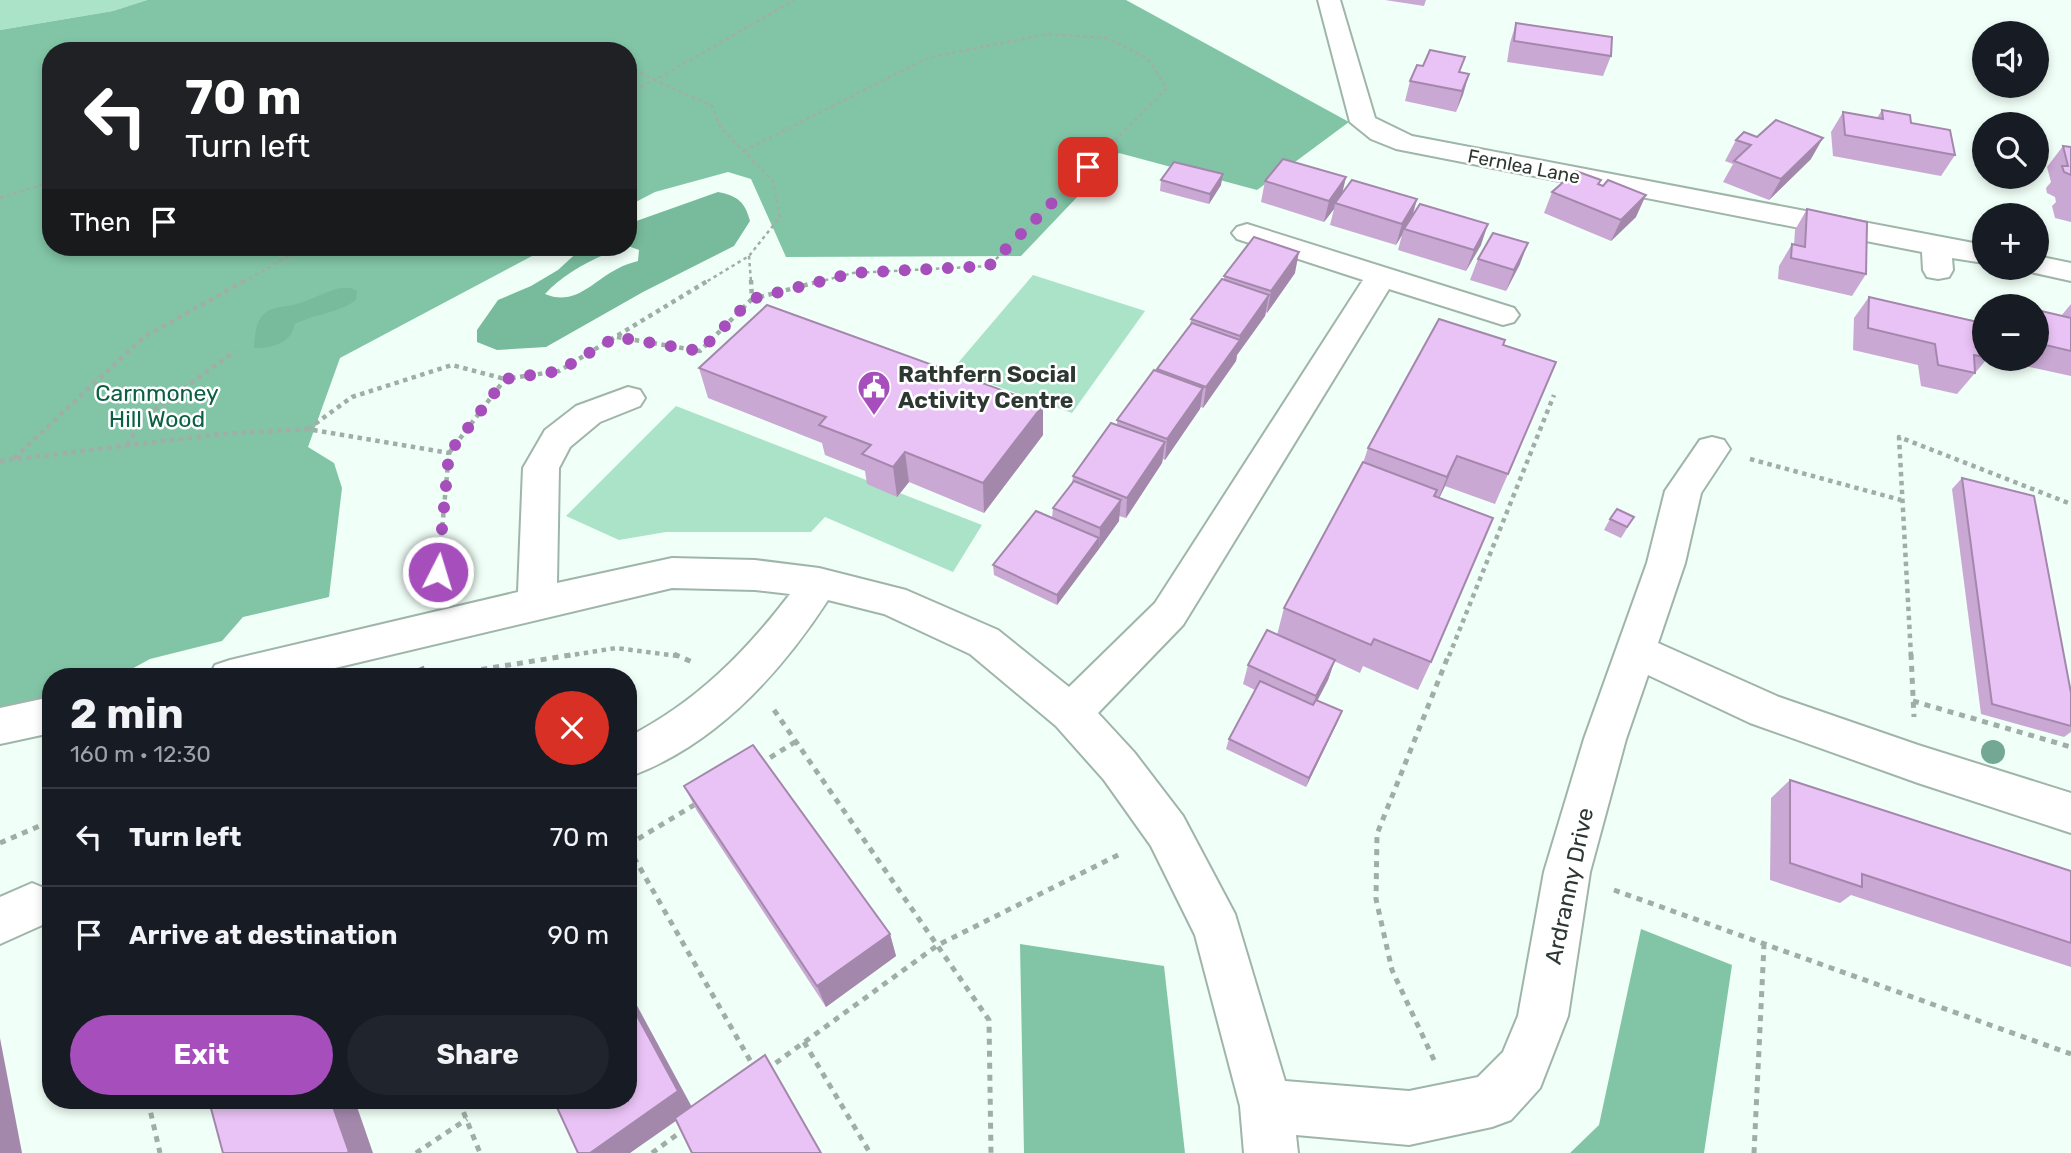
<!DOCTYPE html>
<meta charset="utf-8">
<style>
:root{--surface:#171b24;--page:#20242c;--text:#f1f3f6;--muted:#9ea1a6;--line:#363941;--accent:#a54ebc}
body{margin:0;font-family:Rubik,sans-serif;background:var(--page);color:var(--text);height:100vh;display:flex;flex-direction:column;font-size:26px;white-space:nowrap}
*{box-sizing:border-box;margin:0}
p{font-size:23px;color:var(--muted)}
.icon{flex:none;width:38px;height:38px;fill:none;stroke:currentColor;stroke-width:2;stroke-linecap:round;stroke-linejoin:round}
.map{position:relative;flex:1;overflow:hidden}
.side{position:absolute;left:42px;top:668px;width:595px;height:441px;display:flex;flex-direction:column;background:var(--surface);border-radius:28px;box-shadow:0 4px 10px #0003}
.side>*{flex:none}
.top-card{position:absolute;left:42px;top:42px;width:595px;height:214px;border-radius:28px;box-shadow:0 4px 10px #0003;background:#202124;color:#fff;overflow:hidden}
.buttons{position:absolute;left:1972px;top:21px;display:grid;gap:14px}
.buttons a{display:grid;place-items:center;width:77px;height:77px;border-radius:50%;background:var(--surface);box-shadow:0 4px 10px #0003;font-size:35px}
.pin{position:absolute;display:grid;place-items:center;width:60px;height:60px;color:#fff;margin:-30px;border-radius:14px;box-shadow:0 4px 10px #0006}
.me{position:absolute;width:77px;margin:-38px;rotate:5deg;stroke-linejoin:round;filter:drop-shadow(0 0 5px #0008)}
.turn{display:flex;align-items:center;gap:24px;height:147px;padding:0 28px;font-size:32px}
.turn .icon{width:91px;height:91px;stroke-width:2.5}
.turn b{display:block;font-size:49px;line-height:60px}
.then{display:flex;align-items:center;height:66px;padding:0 28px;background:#0003;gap:14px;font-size:26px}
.round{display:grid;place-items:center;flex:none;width:74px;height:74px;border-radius:37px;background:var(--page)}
.head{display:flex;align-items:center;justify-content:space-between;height:119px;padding:0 28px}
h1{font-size:42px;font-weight:700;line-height:52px}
.action{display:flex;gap:14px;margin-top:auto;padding:14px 28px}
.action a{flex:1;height:80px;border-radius:42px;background:var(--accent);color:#fff;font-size:28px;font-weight:700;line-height:80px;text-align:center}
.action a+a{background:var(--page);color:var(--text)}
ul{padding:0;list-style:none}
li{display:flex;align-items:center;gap:21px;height:98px;padding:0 28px;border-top:2px solid var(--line)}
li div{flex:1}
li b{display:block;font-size:26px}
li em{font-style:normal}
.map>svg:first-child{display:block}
.green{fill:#abe3c8}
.forest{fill:#82c5a6}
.water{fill:#78ba9c}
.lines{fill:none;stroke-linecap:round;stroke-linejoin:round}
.minor-casing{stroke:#9fb5aa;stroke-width:4}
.path-far2{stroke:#a1aea7;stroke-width:2.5;stroke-dasharray:3.5 3.5;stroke-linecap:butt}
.path-far1{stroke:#a1aea7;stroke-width:4.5;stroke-dasharray:4.5 4.5;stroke-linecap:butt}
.path{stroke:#a1aea7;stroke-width:5;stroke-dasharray:6 6;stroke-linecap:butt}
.minor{fill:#fff;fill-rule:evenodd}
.tree{fill:#72a894}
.wall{fill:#c9a8d4}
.shaded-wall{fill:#a488ac}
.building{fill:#eac3f6;stroke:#a488ac;stroke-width:2}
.route{stroke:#a54ebc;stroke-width:12;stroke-dasharray:0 21.6}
.labels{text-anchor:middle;stroke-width:5;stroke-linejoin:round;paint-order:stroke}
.far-street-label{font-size:19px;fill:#2e3833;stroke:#fff}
.poi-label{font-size:23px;font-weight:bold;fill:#2e3833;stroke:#fff;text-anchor:start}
.park-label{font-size:23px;fill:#0a6043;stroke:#fff}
.street-label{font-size:23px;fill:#2e3833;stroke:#fff}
</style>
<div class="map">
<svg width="2071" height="1153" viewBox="0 0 2071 1153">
<rect width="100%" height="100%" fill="#f0fff7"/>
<g class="green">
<polygon points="0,0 147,0 113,11 0,30"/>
<polygon points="1033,275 1145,311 1072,413 952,370"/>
<polygon points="676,406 982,525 953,572 825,517 811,532 666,532 619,540 566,516"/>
</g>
<g class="forest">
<polygon points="147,0 1126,0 1349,122 1257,190 1119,153 1021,256 786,257 751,179 728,172 655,192 628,206 628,51 51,51 51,247 549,247 340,358 308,447 334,463 342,488 329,597 243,617 222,641 150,659 117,677 51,677 51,698 0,709 0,30 113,11"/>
<polygon points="1641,929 1732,965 1704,1153 1570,1153 1599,1125"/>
<polygon points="1020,944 1164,966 1185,1153 1024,1153"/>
</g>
<g class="water">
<path d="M718 192C738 196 745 202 750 221L734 246 643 292 546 347 497 350 477 342V330L498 300 531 286 558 270 583 247H627C599 254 564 273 545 294 575 307 593 281 617 269 624 265 631 263 638 261L639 250 628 246V224Z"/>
<path d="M340 288H351L357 291 356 300C339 313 314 314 295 324 290 344 273 348 254 348 255 337 255 324 262 316 271 306 282 307 293 305 309 301 324 292 340 288Z"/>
</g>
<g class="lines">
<defs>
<g id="minor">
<polygon points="1318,0 1340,0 1375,118 1412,136 1984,245 1984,263 1952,258 1953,270 1949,277 1938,279 1927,277 1923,270 1922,252 1396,149 1371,139 1350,122"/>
<path d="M1247 224 1514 308 1519 315 1514 322 1503 325 1389 289 1183 625 1098 713 1134 752 1183 816 1235 914 1285 1081 1409 1091 1478 1077 1503 1052 1518 1016 1544 872 1584 739 1647 563 1665 491 1700 440 1712 437 1724 440 1730 449 1701 493 1685 563 1658 643 1779 697 1918 745 2071 793V833L1918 783 1750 723 1648 675 1626 739 1590 872 1568 1016 1540 1088 1511 1120 1492 1127 1409 1145 1296 1135 1298 1153H1244L1240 1106 1195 935 1151 846 1104 780 1056 726 970 654 884 614 828 600C779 675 715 746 628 777V737C695 703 745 653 790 594L755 590 672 588 297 677H209L215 665 230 660 518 592 523 468 545 430 576 406 628 387 640 390 645 398 640 406 600 422 570 447 559 468 557 583 672 558 755 560 819 568 906 590 998 630 1069 687 1155 603 1363 280 1237 239 1232 233 1237 227Z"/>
<polygon points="2037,256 2071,263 2071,281 2026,271 2024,268 2037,268"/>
<polygon points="51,697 51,733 0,744 0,708"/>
<polygon points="32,883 49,890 49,922 0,944 0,897"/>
</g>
</defs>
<use href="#minor" class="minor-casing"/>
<g class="path-far2">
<polyline points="484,51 508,46 564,51"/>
<polyline points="628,66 655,80 794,0"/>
<polyline points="628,93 655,80 712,106 721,128 773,181 780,217 749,256 706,282"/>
<polyline points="744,151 927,58 1047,34 1107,38 1147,58 1167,88 989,266 853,273 818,282"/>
<polyline points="0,198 51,182"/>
<polyline points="749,256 751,282"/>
<polyline points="243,282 305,247"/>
</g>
<g class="path-far1">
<polyline points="751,280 752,299 825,280"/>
<polyline points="617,337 700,351 752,299"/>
<polyline points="308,429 352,397 452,365 505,379"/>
<polyline points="127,445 144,417 235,351"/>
<polyline points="449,453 505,379 559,371 709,280"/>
<polyline points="14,458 144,337 246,280"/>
<polyline points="1750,459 1901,500"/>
<polyline points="0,461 221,434 307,429 449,453 437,584"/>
<polyline points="566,656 616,648 678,656"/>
<polyline points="1449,656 1554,395"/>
<polyline points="1911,656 1899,437 2071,504"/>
</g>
<g class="path">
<polyline points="674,654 692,662"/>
<polyline points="1911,654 1914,717"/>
<polyline points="434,677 577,654"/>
<polyline points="1913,701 2071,747"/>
<polyline points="774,710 989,1020 991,1153"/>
<polyline points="760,764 795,742"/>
<polyline points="0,843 51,821"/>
<polyline points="628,845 699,802"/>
<polyline points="628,847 755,1069"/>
<polyline points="1614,890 2071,1054"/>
<polyline points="804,1042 870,1153"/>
<polyline points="1434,1060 1392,970 1376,899 1377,834 1449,654"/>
<polyline points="766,1070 938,945 1122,853"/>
<polyline points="148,1101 160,1153"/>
<polyline points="459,1101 480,1153"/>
<polyline points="416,1153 467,1119"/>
<polyline points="652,1153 686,1128"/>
<polyline points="1754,1153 1764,945"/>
</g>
<use href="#minor" class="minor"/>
</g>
<circle class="tree" cx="1993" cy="752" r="12"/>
<g class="wall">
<polygon points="1385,0 1426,0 1424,6"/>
<polygon points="1516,23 1611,56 1603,76 1507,62 1510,43"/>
<polygon points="1460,72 1469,74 1456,112 1405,101 1410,81"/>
<polygon points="1882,110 1911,123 1955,155 1941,176 1833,156 1831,132 1843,112 1877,118"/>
<polygon points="1736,140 1811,159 1769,200 1723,182 1733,164 1725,161"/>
<polygon points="2063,146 2071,147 2071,222 2055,218 2052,206 2056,202 2055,197 2047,193 2046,188 2051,182 2047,167"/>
<polygon points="1346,177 1342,193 1417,199 1413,214 1481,245 1466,271 1398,250 1402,235 1396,245 1330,225 1334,209 1324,222 1261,202 1265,181"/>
<polygon points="1161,180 1221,185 1209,204 1160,191"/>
<polygon points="1600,184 1603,186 1636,217 1611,241 1544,213 1552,192"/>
<polygon points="1807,209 1866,274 1852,296 1778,279 1779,266 1792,244 1794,245 1795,230"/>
<polygon points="1478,259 1520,264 1506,291 1470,280"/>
<polygon points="1295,273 1267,313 1266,312 1265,316 1237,355 1236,361 1203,408 1201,407 1165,460 1163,459 1162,463 1126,518 1119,516 1119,521 1057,605 994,575 993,565 1052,518 1053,508 1072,483 1073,476 1117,425 1117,420 1156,371 1157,369 1190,326 1191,319 1224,280 1224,276"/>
<polygon points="1869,297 1977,321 1984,312 1984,359 1987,359 1957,394 1921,386 1918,365 1853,350 1854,318"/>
<polygon points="2071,304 2071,376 1992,359 2037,359 2037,310 2061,316"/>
<polygon points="1503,345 1508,474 1495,504 1445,486 1439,498 1431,662 1418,690 1363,666 1360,673 1334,661 1328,680 1317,700 1338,721 1306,787 1226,749 1229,739 1255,690 1243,684 1248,665 1277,635 1284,608 1363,463 1368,448"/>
<polygon points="699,368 1043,435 984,513 909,482 897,497 867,484 865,471 825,455 822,443 708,398"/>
<polygon points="1962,478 2071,693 2071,732 2064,737 1981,714 1952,489"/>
<polygon points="1634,517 1621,538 1604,530 1610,519"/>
<polygon points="1790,780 2071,871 2071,967 1851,895 1840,903 1770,880 1771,798"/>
<polygon points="684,786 890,934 896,956 826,1007 697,811"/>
</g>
<g class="shaded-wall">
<polygon points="1469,74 1463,95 1456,112 1462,91"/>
<polygon points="1823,138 1811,159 1769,200 1781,179"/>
<polygon points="1223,174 1221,185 1209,204 1210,194"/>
<polygon points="1346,177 1341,198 1335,203 1334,209 1324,222 1329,201"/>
<polygon points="1646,195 1636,217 1611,241 1621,220"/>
<polygon points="1417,199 1411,220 1404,229 1402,235 1396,245 1402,224"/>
<polygon points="1488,224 1481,245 1466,271 1474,250"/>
<polygon points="1528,243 1520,264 1506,291 1514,270"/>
<polygon points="1299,252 1295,273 1267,313 1271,291"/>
<polygon points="1269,295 1265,316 1237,355 1236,361 1203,408 1206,387 1239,342 1240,336"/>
<polygon points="1203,388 1200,409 1165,460 1167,439"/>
<polygon points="1043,405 1043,435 984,513 983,483"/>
<polygon points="1165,442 1162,463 1126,518 1127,498"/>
<polygon points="905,452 909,482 897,497 893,467"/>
<polygon points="1457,456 1445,486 1435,507 1447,477"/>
<polygon points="1121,500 1119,521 1099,549 1100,528"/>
<polygon points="1099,538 1099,549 1057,605 1057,595"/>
<polygon points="1335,660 1328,680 1310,715 1316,696"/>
<polygon points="1342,711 1338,721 1306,787 1309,778"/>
<polygon points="890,934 896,956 826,1007 817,986"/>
<polygon points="628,989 693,1109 630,1153 590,1153 628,999"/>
<polygon points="0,1038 22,1153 0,1153"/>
<polygon points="331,1101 355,1101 373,1153 347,1153"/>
</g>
<g class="building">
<polygon points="1516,23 1612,37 1611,56 1514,41"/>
<polygon points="1430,50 1465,57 1459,72 1469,74 1462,91 1410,81 1417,65 1423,66"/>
<polygon points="1882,110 1910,115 1911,123 1950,130 1955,155 1845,135 1843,112 1883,119"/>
<polygon points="1776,120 1823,138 1781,179 1734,161 1751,145 1736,140 1744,132 1757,137"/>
<polygon points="2063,146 2071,147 2071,175 2064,172 2062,166 2068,166"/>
<polygon points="1283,159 1346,177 1329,201 1265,181"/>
<polygon points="1174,162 1223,174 1210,194 1161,180"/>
<polygon points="1576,171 1601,180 1598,184 1603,186 1608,180 1646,195 1621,220 1552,192"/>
<polygon points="1352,180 1417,199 1402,224 1335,203"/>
<polygon points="1420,204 1488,224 1474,250 1404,229"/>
<polygon points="1807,209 1867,222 1866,274 1791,258 1792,244 1805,247"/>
<polygon points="1493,233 1528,243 1514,270 1478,259"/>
<polygon points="1254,237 1299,252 1271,291 1224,276"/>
<polygon points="1222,279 1269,295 1240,336 1191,319"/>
<polygon points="1869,297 1982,323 1984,337 1984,357 1974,355 1975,373 1938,365 1935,344 1868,328"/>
<polygon points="1994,300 2021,306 1995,306"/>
<polygon points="767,305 1043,405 983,483 905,452 893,467 862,454 871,445 819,425 826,417 699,368"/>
<polygon points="2037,310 2071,318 2071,351 2037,343"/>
<polygon points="1439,319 1505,340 1503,345 1556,362 1508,474 1457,456 1447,477 1368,448"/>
<polygon points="1192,323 1240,340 1206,387 1157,369"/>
<polygon points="1154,370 1203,388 1167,439 1117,420"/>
<polygon points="1111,423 1165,442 1127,498 1073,476"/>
<polygon points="1363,462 1437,490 1434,496 1493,518 1431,662 1374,639 1371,645 1284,608"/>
<polygon points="1962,478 2034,496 2071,693 2071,726 1992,704"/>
<polygon points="1074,481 1121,500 1100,528 1053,508"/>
<polygon points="1617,509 1634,517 1627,527 1610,519"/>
<polygon points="1036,511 1099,538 1057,595 993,565"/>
<polygon points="1267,630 1335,660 1316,696 1248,665"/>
<polygon points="423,667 428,677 401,677"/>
<polygon points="1260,681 1313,705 1316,700 1342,711 1309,778 1229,739"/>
<polygon points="753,745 890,934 817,986 684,786"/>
<polygon points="1790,780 2071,871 2071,943 1862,874 1862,887 1790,863"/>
<polygon points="628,999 678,1091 590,1153 578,1153 554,1101 628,1101"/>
<polygon points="765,1055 821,1153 692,1153 675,1118"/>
<polygon points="209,1101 331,1101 349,1152 347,1153 223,1153"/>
</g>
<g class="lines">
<polyline class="route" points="438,572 449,453 505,379 559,371 616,337 700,351 752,299 853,273 989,266 1088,167"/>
</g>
<defs>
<symbol id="civic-pin" viewBox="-11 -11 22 30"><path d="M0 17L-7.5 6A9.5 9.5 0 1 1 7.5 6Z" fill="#a54ebc" stroke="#fff"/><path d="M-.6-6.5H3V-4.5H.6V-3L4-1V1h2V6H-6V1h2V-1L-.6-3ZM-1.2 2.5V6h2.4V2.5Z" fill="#fff"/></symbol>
</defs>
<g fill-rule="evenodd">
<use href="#civic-pin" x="855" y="368" width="38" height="52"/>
</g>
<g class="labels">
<g class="far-street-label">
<text transform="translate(1524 166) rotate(11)" y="7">Fernlea Lane</text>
</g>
<g class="poi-label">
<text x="898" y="382">Rathfern Social<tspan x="898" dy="26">Activity Centre</tspan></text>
</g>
<g class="park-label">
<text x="157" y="401">Carnmoney<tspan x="157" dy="26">Hill Wood</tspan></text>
</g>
<g class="street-label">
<text transform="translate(1569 886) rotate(-78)" y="8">Ardranny Drive</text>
</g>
</g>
</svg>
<div class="buttons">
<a><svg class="icon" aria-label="sound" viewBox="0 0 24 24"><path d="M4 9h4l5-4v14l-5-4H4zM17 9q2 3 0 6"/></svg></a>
<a><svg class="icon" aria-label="search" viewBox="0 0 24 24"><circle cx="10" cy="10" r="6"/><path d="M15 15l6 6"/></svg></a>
<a>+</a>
<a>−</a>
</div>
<div class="pin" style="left:1088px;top:167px;background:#d93025"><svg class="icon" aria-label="arrive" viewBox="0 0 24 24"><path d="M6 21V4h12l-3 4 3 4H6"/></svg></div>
<svg class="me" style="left:438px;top:572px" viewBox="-20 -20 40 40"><circle r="17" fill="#a54ebc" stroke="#fff" stroke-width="3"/><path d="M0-11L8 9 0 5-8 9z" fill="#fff"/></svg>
<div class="top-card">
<div class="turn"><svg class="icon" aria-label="left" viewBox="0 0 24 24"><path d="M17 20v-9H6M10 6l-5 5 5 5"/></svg><div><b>70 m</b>Turn left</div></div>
<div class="then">Then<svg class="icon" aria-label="arrive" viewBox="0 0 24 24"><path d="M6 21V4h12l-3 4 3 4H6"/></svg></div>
</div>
<section class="side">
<div class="head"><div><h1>2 min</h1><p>160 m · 12:30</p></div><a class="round" style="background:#d93025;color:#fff"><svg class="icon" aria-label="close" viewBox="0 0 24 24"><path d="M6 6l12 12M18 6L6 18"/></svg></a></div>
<ul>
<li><svg class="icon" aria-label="left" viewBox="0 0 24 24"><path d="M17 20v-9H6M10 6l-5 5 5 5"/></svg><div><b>Turn left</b></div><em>70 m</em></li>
<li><svg class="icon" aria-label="arrive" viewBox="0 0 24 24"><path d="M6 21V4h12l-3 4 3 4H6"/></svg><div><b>Arrive at destination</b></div><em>90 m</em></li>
</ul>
<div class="action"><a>Exit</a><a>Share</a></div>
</section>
</div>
